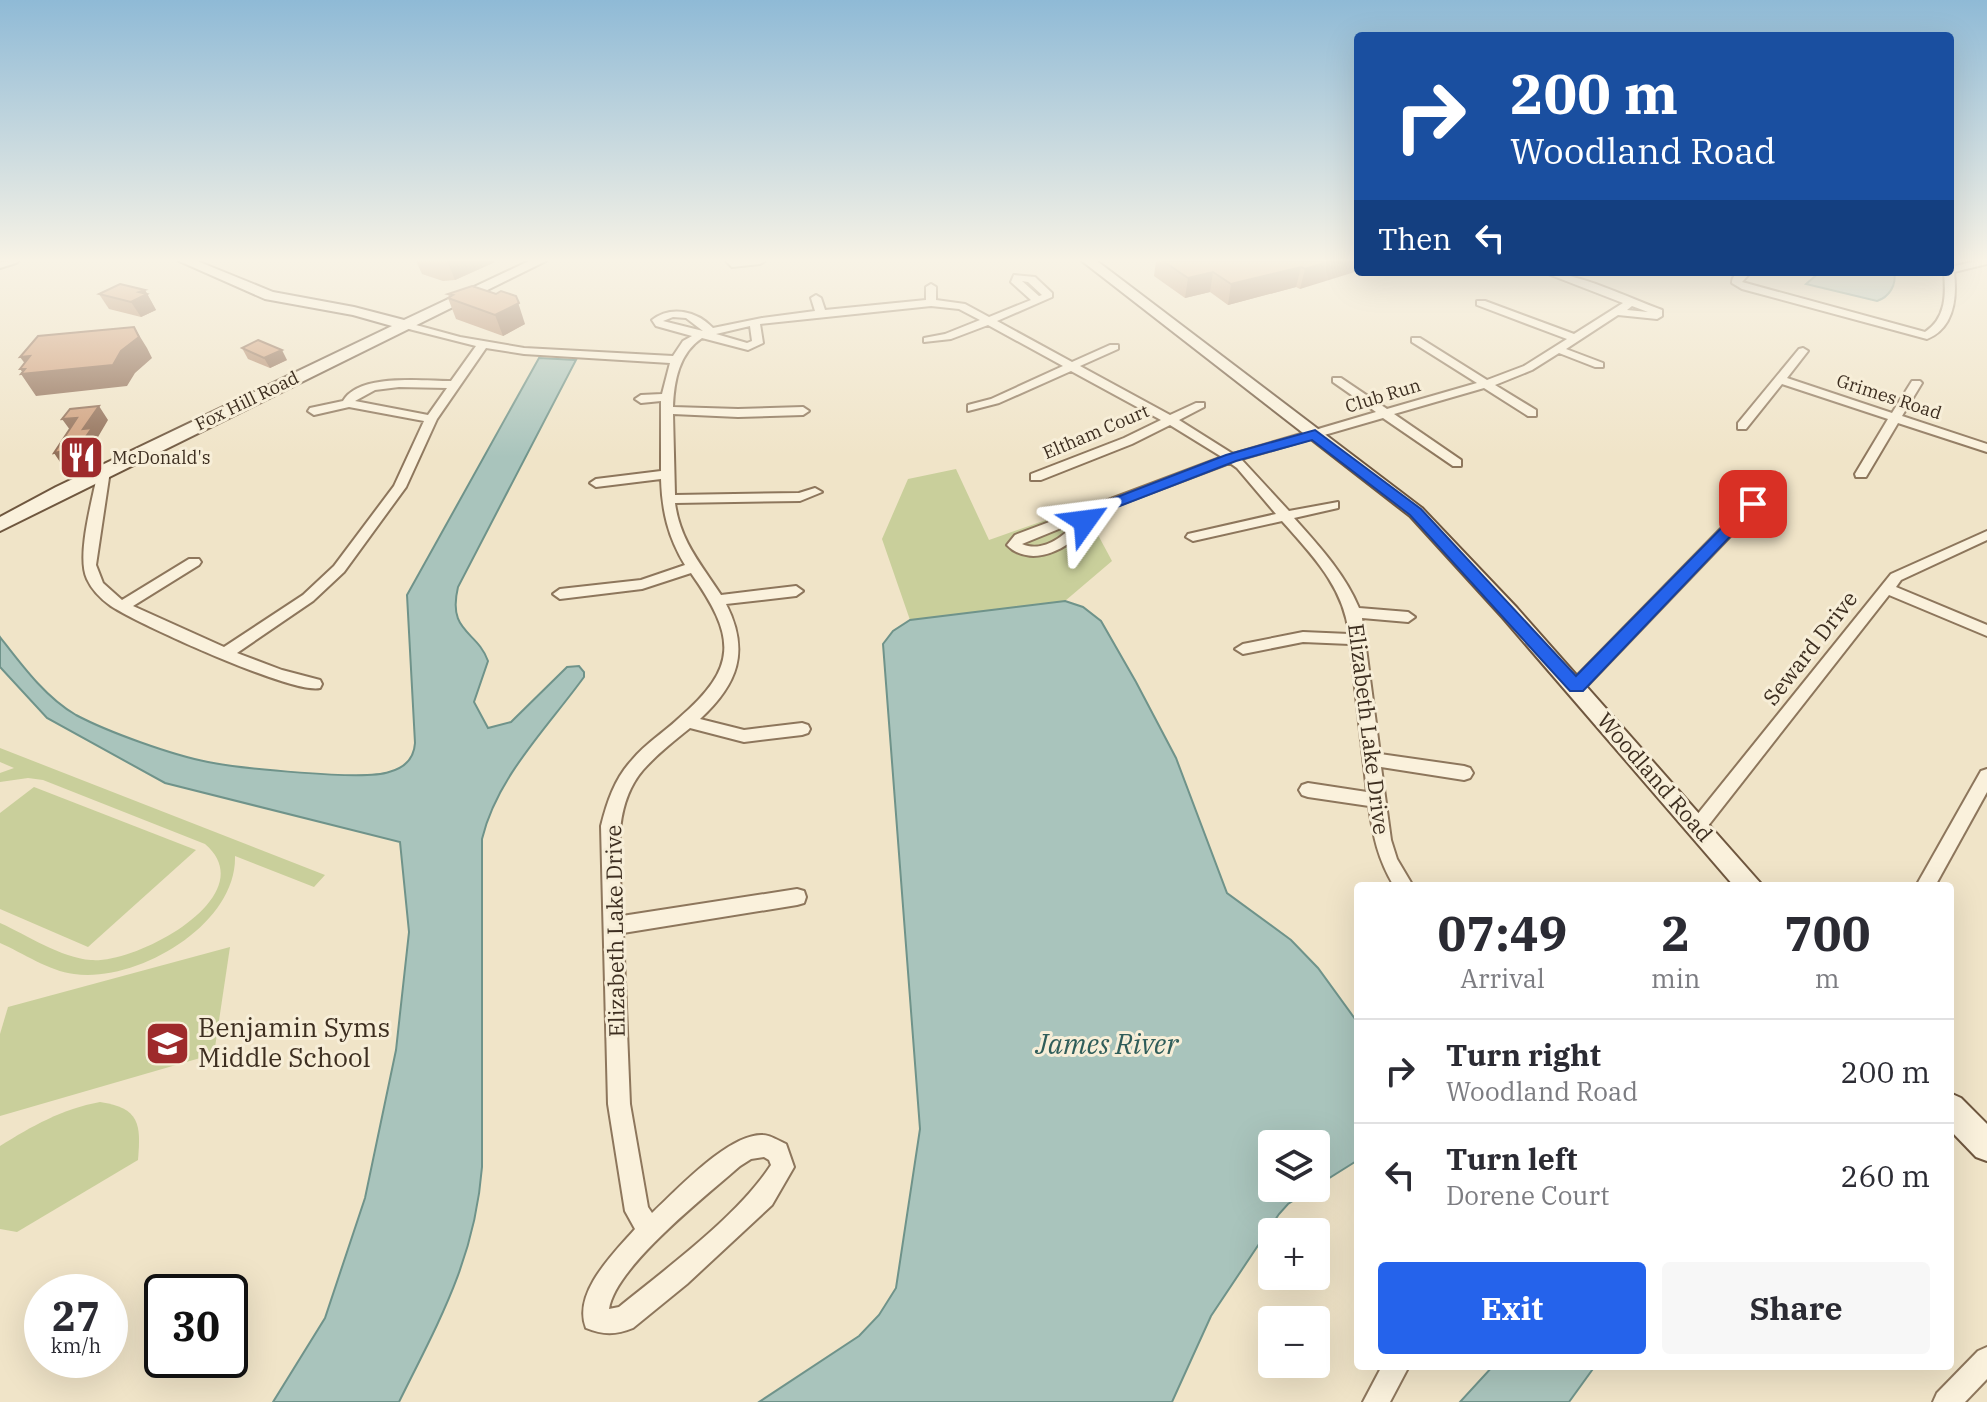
<!DOCTYPE html>
<meta charset="utf-8">
<style>
:root{--surface:#fff;--page:#f7f7f7;--text:#2b2b33;--muted:#7c7c81;--line:#e1e1e2;--accent:#2563eb}
body{margin:0;font-family:"IBM Plex Serif",serif;background:var(--page);color:var(--text);height:100vh;display:flex;flex-direction:column;font-size:30px;white-space:nowrap}
*{box-sizing:border-box;margin:0}
p{font-size:26px;color:var(--muted)}
.icon{flex:none;width:44px;height:44px;fill:none;stroke:currentColor;stroke-width:2;stroke-linecap:round;stroke-linejoin:round}
.map{position:relative;flex:1;overflow:hidden}
.details{position:absolute;left:1354px;top:882px;width:600px;height:488px;display:flex;flex-direction:column;background:var(--surface);border-radius:8px;box-shadow:0 8px 32px #0002}
.details>*{flex:none}
.guide{position:absolute;left:1354px;top:32px;width:600px;height:244px;border-radius:8px;box-shadow:0 8px 32px #0002;background:#1a4fa0;color:#fff;overflow:hidden}
.fabs{position:absolute;left:1258px;top:1130px;display:grid;gap:16px}
.fabs a{display:grid;place-items:center;width:72px;height:72px;border-radius:8px;background:var(--surface);box-shadow:0 8px 32px #0002;font-size:40px}
.speed{position:absolute;left:24px;top:1274px;display:flex;gap:16px;font-size:40px;font-weight:700;text-align:center}
.speed>*{display:grid;place-content:center;width:104px;height:104px;border-radius:50%;background:var(--surface);box-shadow:0 8px 32px #0002;line-height:1}
.speed small{font-size:20px;font-weight:400}
.speed .limit{border:4px solid #111;border-radius:12px;background:#fff;color:#111}
.pin{position:absolute;display:grid;place-items:center;width:68px;height:68px;color:#fff;margin:-34px;border-radius:16px;box-shadow:0 4px 12px #0006}
.me{position:absolute;width:88px;margin:-44px;rotate:59deg;stroke-linejoin:round;filter:drop-shadow(0 0 6px #0008)}
.turn{display:flex;align-items:center;gap:28px;height:168px;padding:0 24px;font-size:36px}
.turn .icon{width:104px;height:104px;stroke-width:2.5}
.turn b{display:block;font-size:56px;line-height:68px}
.then{display:flex;align-items:center;height:76px;padding:0 24px;background:#0003;gap:16px;font-size:30px}
.eta{display:flex;justify-content:space-evenly;align-items:center;height:136px;text-align:center}
.eta b{font-size:48px;font-weight:700;line-height:56px}
.cta{display:flex;gap:16px;margin-top:auto;padding:16px 24px}
.cta a{flex:1;height:92px;border-radius:8px;background:var(--accent);color:#fff;font-size:32px;font-weight:700;line-height:92px;text-align:center}
.cta a+a{background:var(--page);color:var(--text)}
ul{padding:0;list-style:none}
li{display:flex;align-items:center;gap:24px;height:104px;padding:0 24px;border-top:2px solid var(--line)}
li div{flex:1}
li b{display:block;font-size:30px}
li em{font-style:normal}
.map>svg:first-child{display:block}
.green{fill:#c9cf9b}
.water{fill:#a9c4bc;stroke:#6f938a;stroke-width:2;fill-rule:evenodd}
.lines{fill:none;stroke-linecap:round;stroke-linejoin:round}
.street-casing{stroke:#8d765c;stroke-width:4}
.secondary-casing{stroke:#6f573f;stroke-width:4}
.street{fill:#faf1dc;fill-rule:evenodd}
.secondary{fill:#faf1dc;fill-rule:evenodd}
.wall{fill:#b2896c}
.shaded-wall{fill:#916f58}
.building{fill:#cf9f7d;stroke:#916f58;stroke-width:2}
.route{fill:#2563eb;stroke:#184099;stroke-width:2}
.labels{text-anchor:middle;stroke-width:6;stroke-linejoin:round;paint-order:stroke}
.far-street-label{font-size:18px;fill:#3d2e20;stroke:#f7eed8}
.far-poi-label{font-size:18px;fill:#3d2e20;stroke:#f7eed8;text-anchor:start}
.street-label{font-size:22px;fill:#3d2e20;stroke:#f7eed8}
.near-poi-label{font-size:26px;fill:#3d2e20;stroke:#f7eed8;text-anchor:start}
.near-water-label{font-size:28px;font-style:italic;fill:#2f5d5a;stroke:#f7eed8}
</style>
<div class="map">
<svg width="1987" height="1402" viewBox="0 0 1987 1402">
<rect width="100%" height="100%" fill="#f0e4c8"/>
<g class="green">
<polygon points="956,469 989,540 1083,507 1112,561 1065,601 910,620 882,539 908,479"/>
<path d="M0 748 325 875 314 887 235 856C237 925 137 983 74 974 49 971 23 953 0 943V923C27 935 61 958 91 960 137 964 265 895 205 844L43 780 28 778 0 782V773L14 768 0 762Z"/>
<polygon points="34,787 196,850 88,947 0,909 0,813"/>
<polygon points="230,947 214,1054 0,1116 0,1034 8,1007"/>
<path d="M100 1102C140 1108 141 1124 138 1160L17 1232 0 1229V1146C32 1126 62 1109 100 1102Z"/>
</g>
<g class="water">
<path d="M1820 272H1894C1897 285 1889 297 1877 301L1806 284Z"/>
<path d="M539 358 576 360 458 587C447 633 477 630 488 661L474 702 488 728 511 722 567 667 579 666 584 672V677C547 728 497 777 482 839V1167C475 1259 439 1321 399 1402H273L325 1318 365 1198 396 1050 409 932 400 842 165 783 47 718 0 667V637C21 664 45 697 76 715 108 732 172 755 208 762 238 768 364 781 389 772 404 768 414 759 415 743L407 595Z"/>
<path d="M1065 601 1083 607 1101 621 1136 682 1176 758 1227 893 1291 940 1318 968 1358 1023V1160L1288 1204 1279 1214 1211 1316 1172 1402H759L859 1336 879 1315 896 1288 920 1129 883 644 893 631 910 620ZM1272 1144H1316V1188H1272Z"/>
<polygon points="1493,1366 1595,1366 1569,1402 1460,1402"/>
</g>
<g class="lines">
<defs>
<g id="street">
<polygon points="18,261 16,263 0,268 0,262"/>
<polygon points="726,261 765,261 760,264 732,267"/>
<path d="M1976 261H1987V264L1954 272C1957 298 1954 328 1927 339L1742 289 1732 283C1732 272 1743 272 1751 272L1742 282 1925 332C1946 318 1946 295 1944 272H1950V267Z"/>
<path d="M1543 272C1576 272 1629 298 1662 310V316L1657 319 1618 315 1566 349 1603 363V367H1595L1559 353 1532 370 1495 385 1536 410V416H1528L1484 388 1394 414 1461 460V466H1453L1383 418 1241 459 1289 511 1338 502V508L1294 518C1319 546 1345 574 1359 608L1408 612 1415 617 1408 622 1362 618 1380 754 1464 766 1470 768 1473 773 1470 778 1464 780 1381 767 1391 840 1397 859 1413 886H1394C1378 859 1373 836 1369 806L1308 797 1302 795 1299 790 1302 785 1308 783 1367 792 1350 644 1303 642 1243 654 1235 649 1243 644 1303 632 1349 634C1344 587 1312 555 1282 521L1193 541 1186 537 1188 534 1276 514 1237 468 1230 463 1092 515C1081 544 1033 572 1007 545L1015 535 1222 457 1170 425 1132 444 1041 480H1031V474L1124 438 1161 420 1071 371 999 403 968 411V405L991 399 1063 366 988 325 951 339 924 342V338L945 334 980 320 959 309 931 306 760 324 763 343 748 350 702 338C679 353 674 381 673 407L738 409 803 407 809 411 803 415 738 417 673 414 675 495 799 493 815 488 822 492 800 501 675 503C680 541 701 564 721 595L796 586 803 591 796 596 726 604C750 651 738 684 700 719L744 730 802 723 808 725 810 729 808 733 802 735 744 742 690 728C674 741 657 754 643 770 609 810 621 868 622 916L797 889 804 891 806 897 804 903 797 905 623 933 630 1104 648 1207 652 1213C676 1191 729 1133 763 1135 770 1135 779 1141 786 1144L794 1167 772 1205 687 1284 633 1328C616 1335 603 1335 586 1328 572 1293 614 1253 635 1229L625 1211 608 1104 601 826C607 802 615 778 632 760 645 744 663 733 678 719 739 667 736 637 691 573L642 589 560 599 553 594 560 589 641 580 685 565C668 537 662 511 661 479L596 487 590 483 596 479 661 471V401L641 403 635 399 641 395 662 394 670 363 524 354 486 348 437 419 406 487 344 572 313 601 237 653 282 670 320 680 322 684 320 688C294 695 138 624 111 606 101 599 92 590 87 579 76 556 93 498 98 471L104 467 110 471 96 565 103 583 122 600 189 559H199L201 562 199 565 133 606 224 647 303 595 334 566 394 486 424 421 349 407 314 415 308 411 310 408 343 401C359 373 423 381 451 381L476 346 401 327V323L405 322 460 337 524 348 673 356 683 341 692 336 656 326 652 320C671 305 697 311 713 328L762 318 815 311 811 298 816 295 821 298 825 310 926 300V287L931 284 936 287V300L965 304 989 317 1031 300 1011 282 1014 275 1035 277 1052 293V297L997 321 1072 362 1110 345H1118V349L1080 366 1170 415 1196 403H1204V407L1179 420 1233 454 1376 412 1333 382V378H1341L1387 409 1477 383 1412 342V338H1420L1487 380 1524 366 1567 339 1477 305V301H1485L1574 334 1623 303ZM1022 281 1028 282 1042 295 1039 296ZM1632 306 1648 312 1627 310ZM673 317 686 318 703 331 663 321ZM750 326 752 341 747 343 716 334ZM399 387 447 388 428 415 355 401 375 390ZM1076 522C1064 537 1042 553 1022 544ZM764 1157 769 1160 771 1165C738 1216 667 1268 619 1307L609 1309C615 1267 707 1195 740 1166L751 1159Z"/>
<polygon points="1803,348 1808,351 1787,378 1892,413 1912,381 1920,381 1922,383 1902,416 1987,444 1987,452 1898,423 1866,477 1856,477 1855,474 1888,419 1782,384 1746,429 1738,429 1738,423 1799,349"/>
<polygon points="1753,500 1760,504 1758,507 1582,691 1570,691 1568,687 1570,683 1748,501"/>
<polygon points="1987,531 1987,540 1901,580 1896,587 1987,625 1987,636 1889,595 1704,831 1698,833 1692,831 1689,826 1692,821 1891,574"/>
<polygon points="1987,769 1987,792 1935,886 1916,886 1981,771"/>
<polygon points="1987,1347 1987,1379 1965,1402 1933,1402 1937,1393 1978,1351"/>
<polygon points="1382,1366 1409,1366 1390,1402 1363,1402"/>
</g>
<g id="secondary">
<polygon points="179,261 197,261 273,292 354,307 404,320 529,261 546,261 0,531 0,517 56,487 392,326 353,315 265,299"/>
<polygon points="1082,261 1097,261 1422,508 1517,608 1763,886 1734,886 1503,618 1410,516"/>
<polygon points="1950,1093 1961,1098 1987,1124 1987,1161 1976,1157 1950,1130"/>
</g>
</defs>
<use href="#street" class="street-casing"/>
<use href="#secondary" class="secondary-casing"/>
<use href="#street" class="street"/>
<use href="#secondary" class="secondary"/>
</g>
<g class="wall">
<polygon points="416,261 447,261 495,262 455,280 443,281 422,274"/>
<polygon points="1156,261 1358,261 1300,289 1296,287 1228,305 1210,292 1185,298 1154,276"/>
<polygon points="145,290 156,310 141,317 109,309 99,294"/>
<polygon points="448,294 525,324 503,336 456,319 448,298 449,297"/>
<polygon points="242,348 287,360 270,368 248,359"/>
</g>
<g class="shaded-wall">
<polygon points="447,261 494,261 495,262 455,280"/>
<polygon points="1331,261 1358,261 1358,271 1300,289 1305,269"/>
<polygon points="1301,267 1296,287 1228,305 1231,284"/>
<polygon points="1213,272 1210,292 1185,298 1188,278"/>
<polygon points="145,290 156,310 141,317 131,302 139,292"/>
<polygon points="516,296 525,324 503,336 495,315"/>
<polygon points="134,327 147,348 152,358 135,373 127,386 36,396 21,374 24,374 20,369 25,369 32,373 20,357 30,356"/>
<polygon points="282,350 287,360 270,368 264,358"/>
<polygon points="99,406 108,420 98,437 102,443 88,462 64,468 54,453 73,434 62,419"/>
</g>
<g class="building">
<polygon points="1163,261 1331,261 1305,269 1301,267 1231,284 1213,272 1188,278"/>
<polygon points="120,284 145,290 139,292 147,294 131,302 99,294"/>
<polygon points="472,286 496,294 501,291 516,296 519,303 495,315 448,298 453,295 448,294"/>
<polygon points="134,327 139,337 121,351 113,365 21,374 25,369 20,369 30,356 20,357 38,336"/>
<polygon points="258,340 282,350 264,358 242,348"/>
<polygon points="99,406 83,429 92,428 78,448 54,453 77,418 62,419 70,409"/>
</g>
<linearGradient id="sky" x2="0" y2="1"><stop stop-color="#8fbad6"/><stop offset="0.57" stop-color="#f8f3e6"/><stop offset="1" stop-color="#f8f3e6" stop-opacity="0"/></linearGradient>
<rect width="1987" height="457" fill="url(#sky)"/>
<polygon class="route" points="1315,430 1421,509 1576,676 1748,501 1759,501 1761,504 1583,691 1570,691 1410,515 1312,440 1236,461 1094,516 1091,524 1080,524 1078,521 1081,511 1226,455"/>
<defs>
<symbol id="restaurant-square" viewBox="-11 -11 22 22"><rect x="-9" y="-9" width="18" height="18" rx="4" fill="#9e2a2b" stroke="#f7eed8"/><path d="M-5-6h1v4h1v-4h1v4h1v-4h1v5L-1.5 .5V6h-2V.5L-5-1ZM5-6V6H3V1.5H1.5Q1.5-4 5-6Z" fill="#fff"/></symbol>
<symbol id="school-square" viewBox="-11 -11 22 22"><rect x="-9" y="-9" width="18" height="18" rx="4" fill="#9e2a2b" stroke="#f7eed8"/><path d="M0-5L7-2L0 1L-7-2ZM-4 1L0 2.5L4 1V4Q0 6-4 4Z" fill="#fff"/></symbol>
</defs>
<g fill-rule="evenodd">
<use href="#restaurant-square" x="56" y="432" width="51" height="51"/>
<use href="#school-square" x="142" y="1018" width="51" height="51"/>
</g>
<g class="labels">
<g class="far-street-label">
<text transform="translate(1383 396) rotate(-17)" y="6">Club Run</text>
<text transform="translate(1889 397) rotate(18)" y="6">Grimes Road</text>
<text transform="translate(247 401) rotate(-26)" y="6">Fox Hill Road</text>
<text transform="translate(1096 432) rotate(-23)" y="6">Eltham Court</text>
</g>
<g class="far-poi-label">
<text x="112" y="464">McDonald's</text>
</g>
<g class="street-label">
<text transform="translate(1810 648) rotate(-52)" y="8">Seward Drive</text>
<text transform="translate(1369 729) rotate(83)" y="8">Elizabeth Lake Drive</text>
<text transform="translate(1655 777) rotate(49)" y="8">Woodland Road</text>
<text transform="translate(615 931) rotate(-91)" y="8">Elizabeth Lake Drive</text>
</g>
<g class="near-poi-label">
<text x="198" y="1037">Benjamin Syms<tspan x="198" dy="30">Middle School</tspan></text>
</g>
<g class="near-water-label">
<text x="1107" y="1054">James River</text>
</g>
</g>
</svg>
<div class="fabs">
<a><svg class="icon" aria-label="layers" viewBox="0 0 24 24"><path d="M12 4l9 5-9 5-9-5zM3 14l9 5 9-5"/></svg></a>
<a>+</a>
<a>−</a>
</div>
<div class="speed"><div>27<small>km/h</small></div><div class="limit">30</div></div>
<div class="pin" style="left:1753px;top:504px;background:#d93025"><svg class="icon" aria-label="arrive" viewBox="0 0 24 24"><path d="M6 21V4h12l-3 4 3 4H6"/></svg></div>
<svg class="me" style="left:1085px;top:521px" viewBox="-20 -20 40 40"><path d="M0-17L14 15 0 8-14 15z" fill="#2563eb" stroke="#fff" stroke-width="4"/></svg>
<div class="guide">
<div class="turn"><svg class="icon" aria-label="right" viewBox="0 0 24 24"><path d="M7 20v-9h11M14 6l5 5-5 5"/></svg><div><b>200 m</b>Woodland Road</div></div>
<div class="then">Then<svg class="icon" aria-label="left" viewBox="0 0 24 24"><path d="M17 20v-9H6M10 6l-5 5 5 5"/></svg></div>
</div>
<section class="details">
<div class="eta">
<div><b>07:49</b><p>Arrival</p></div>
<div><b>2</b><p>min</p></div>
<div><b>700</b><p>m</p></div>
</div>
<ul>
<li><svg class="icon" aria-label="right" viewBox="0 0 24 24"><path d="M7 20v-9h11M14 6l5 5-5 5"/></svg><div><b>Turn right</b><p>Woodland Road</p></div><em>200 m</em></li>
<li><svg class="icon" aria-label="left" viewBox="0 0 24 24"><path d="M17 20v-9H6M10 6l-5 5 5 5"/></svg><div><b>Turn left</b><p>Dorene Court</p></div><em>260 m</em></li>
</ul>
<div class="cta"><a>Exit</a><a>Share</a></div>
</section>
</div>
